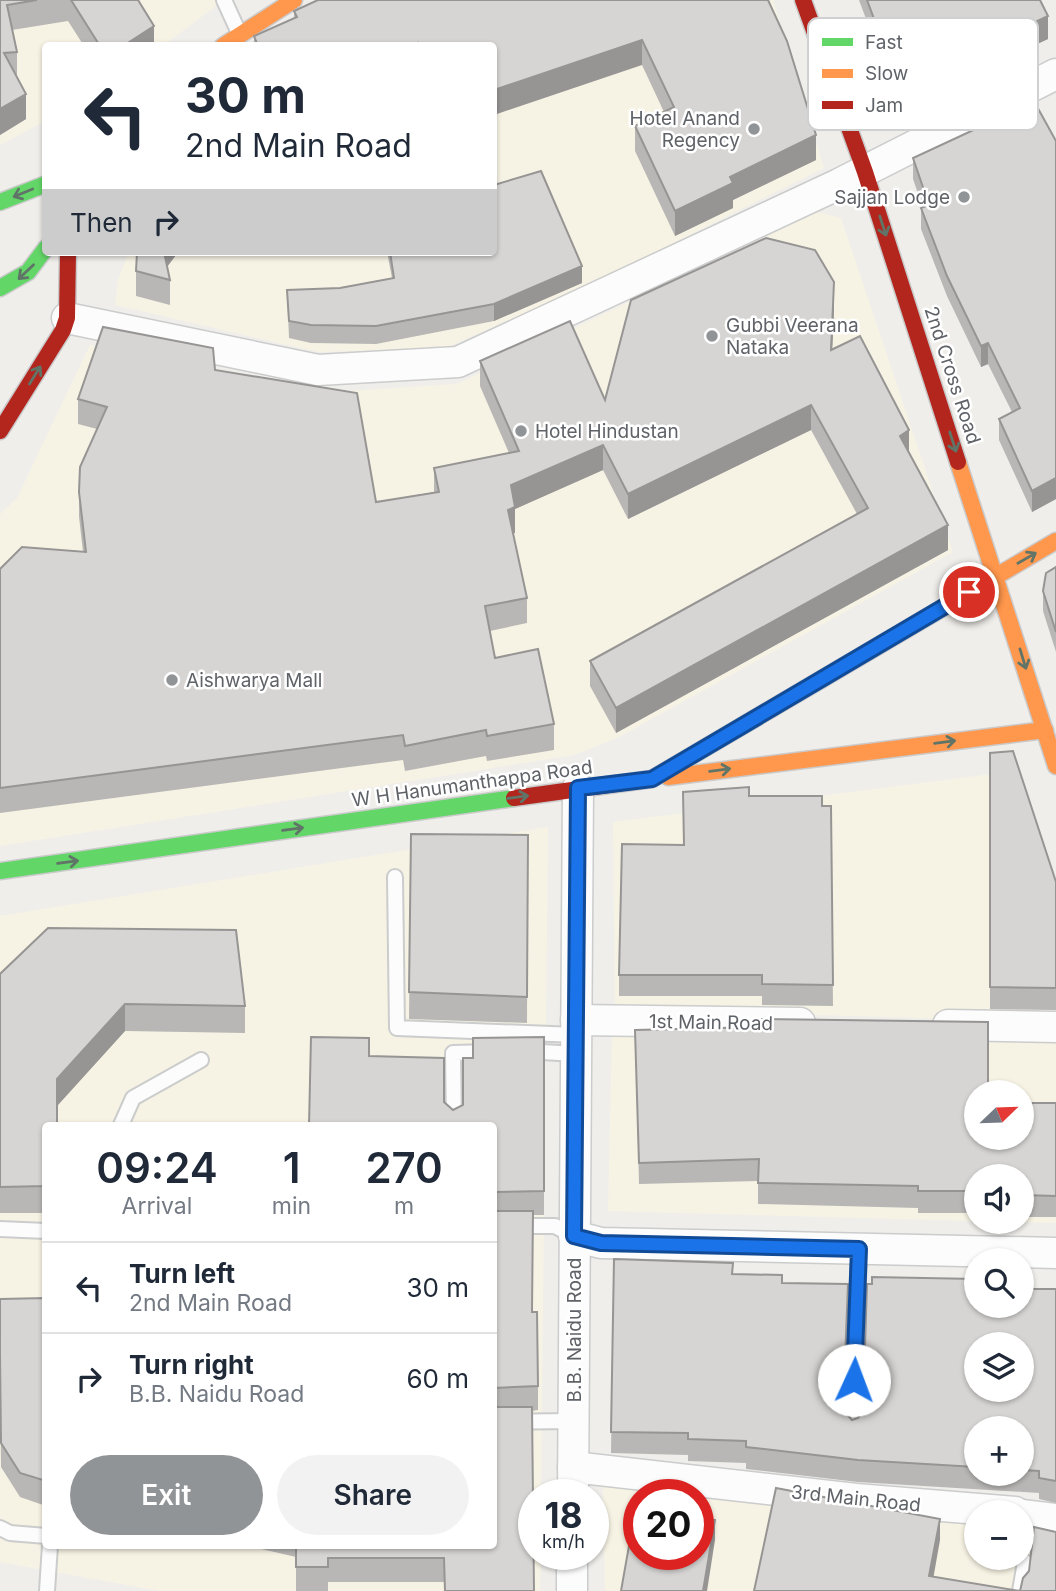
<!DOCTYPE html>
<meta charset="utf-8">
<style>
:root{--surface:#fff;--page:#f2f2f3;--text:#1f2937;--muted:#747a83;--line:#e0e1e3;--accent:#919496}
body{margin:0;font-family:Inter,sans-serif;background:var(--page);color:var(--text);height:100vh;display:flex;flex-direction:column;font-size:26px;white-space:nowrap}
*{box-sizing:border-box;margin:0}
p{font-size:23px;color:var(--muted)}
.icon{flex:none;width:38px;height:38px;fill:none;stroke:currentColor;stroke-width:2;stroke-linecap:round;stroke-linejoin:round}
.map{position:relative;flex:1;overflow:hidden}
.details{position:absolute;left:42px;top:1122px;width:455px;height:427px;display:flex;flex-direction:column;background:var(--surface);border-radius:7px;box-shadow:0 2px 5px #0004}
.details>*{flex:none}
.hud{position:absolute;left:42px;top:42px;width:455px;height:214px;border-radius:7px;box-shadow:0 2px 5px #0004;background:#fff;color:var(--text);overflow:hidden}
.needle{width:46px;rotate:67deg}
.controls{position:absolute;left:964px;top:1080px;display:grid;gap:14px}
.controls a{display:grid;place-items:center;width:70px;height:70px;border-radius:50%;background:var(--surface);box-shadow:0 2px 5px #0004;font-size:35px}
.speed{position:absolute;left:518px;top:1479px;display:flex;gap:14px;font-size:35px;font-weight:700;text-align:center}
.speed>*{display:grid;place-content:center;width:91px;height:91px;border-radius:50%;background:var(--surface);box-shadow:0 2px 5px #0004;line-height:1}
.speed small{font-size:18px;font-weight:400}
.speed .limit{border:10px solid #d22;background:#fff;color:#111}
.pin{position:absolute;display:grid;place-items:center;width:60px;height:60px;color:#fff;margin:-30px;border:4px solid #fff;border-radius:50%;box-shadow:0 2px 7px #0007}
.me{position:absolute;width:77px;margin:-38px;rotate:2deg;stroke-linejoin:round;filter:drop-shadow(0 0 5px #0008)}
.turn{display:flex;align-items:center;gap:24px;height:147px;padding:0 28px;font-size:32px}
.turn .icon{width:91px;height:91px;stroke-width:2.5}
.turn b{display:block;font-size:49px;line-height:60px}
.then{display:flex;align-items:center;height:66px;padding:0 28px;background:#0003;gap:14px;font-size:26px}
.eta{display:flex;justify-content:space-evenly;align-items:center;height:119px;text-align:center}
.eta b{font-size:42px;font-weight:600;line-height:49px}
.cta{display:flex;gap:14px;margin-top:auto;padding:14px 28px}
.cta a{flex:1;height:80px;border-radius:42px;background:var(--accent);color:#fff;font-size:28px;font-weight:600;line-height:80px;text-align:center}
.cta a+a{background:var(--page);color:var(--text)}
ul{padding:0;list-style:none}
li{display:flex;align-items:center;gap:21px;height:91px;padding:0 28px;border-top:2px solid var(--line)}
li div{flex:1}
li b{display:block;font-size:26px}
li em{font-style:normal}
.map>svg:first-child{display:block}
.commercial{fill:#f7f3e4;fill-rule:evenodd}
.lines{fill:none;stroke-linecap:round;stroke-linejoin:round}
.lane-casing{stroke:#cbcccc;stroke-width:18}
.street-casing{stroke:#cbcccc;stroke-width:33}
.fast-casing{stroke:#cacacb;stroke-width:19}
.slow-casing{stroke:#cacacb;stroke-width:19}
.jam-casing{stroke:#cacacb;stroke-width:19}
.lane{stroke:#fdfcfc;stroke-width:14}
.street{stroke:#fdfcfc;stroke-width:30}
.fast{stroke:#63d668;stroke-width:16}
.slow{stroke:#ff974d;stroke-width:16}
.jam{stroke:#b3261e;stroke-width:16}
.wall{fill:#b8b7b5;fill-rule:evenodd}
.shaded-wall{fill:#969594}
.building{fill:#d6d5d3;stroke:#969594;stroke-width:2;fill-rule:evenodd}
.oneway{stroke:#607468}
.route-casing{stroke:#114b97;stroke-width:18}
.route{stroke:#1a73e8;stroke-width:12}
.poi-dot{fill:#919496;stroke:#fff;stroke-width:2.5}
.labels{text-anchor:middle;stroke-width:5;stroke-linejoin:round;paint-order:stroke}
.poi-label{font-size:19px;fill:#5f6368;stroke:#fff;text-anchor:start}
.street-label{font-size:19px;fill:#5f6368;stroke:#fff}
.key{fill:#fff;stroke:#cfd0d2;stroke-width:2}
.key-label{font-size:19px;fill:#5f6368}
</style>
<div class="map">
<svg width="1056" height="1591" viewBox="0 0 1056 1591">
<rect width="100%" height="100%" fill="#efeeea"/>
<g class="commercial">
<polygon points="0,0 224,0 164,45 46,46 45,121 0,145"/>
<polygon points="359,0 773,0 824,168 585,287 443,349 318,352 115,305 118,280 129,252 494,252 494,46"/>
<polygon points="817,212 841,218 953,552 619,737 574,755 0,846 0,514 17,498 90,345 318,393 457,384"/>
<polygon points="1016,771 1056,893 1056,1022 615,1009 613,822"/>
<path d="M548 827 541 1494H534V1554H541L540 1591H160L0 1562V916ZM46 1125H494V1545H46Z"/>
<path d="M612 1035H1056V1223L1011 1222H1022V1176H976V1221L608 1211ZM976 1092H1022V1138H976Z"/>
<path d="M603 1486 976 1519V1558H1022V1523L1056 1526V1591H605ZM639 1494H698V1554H639Z"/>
</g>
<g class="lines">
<defs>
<g id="lane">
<polyline points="224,0 239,33"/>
<polyline points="395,877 397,1028 576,1035"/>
<polyline points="525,1051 576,1054"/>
<polyline points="121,1125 133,1098 201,1060"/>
<polyline points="454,1125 453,1053 491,1052"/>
<polyline points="494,1226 555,1226 574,1236"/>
<polyline points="0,1229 46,1231"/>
<polyline points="494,1422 573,1421"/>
<polyline points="853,1432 859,1249"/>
<polyline points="0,1528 10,1533 46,1536"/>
<polyline points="47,1591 50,1545"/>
<polyline points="1020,1591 1025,1562"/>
</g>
<g id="street">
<polyline points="67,318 318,370 458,362 839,184 1056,74"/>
<polyline points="576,1020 800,1023"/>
<polyline points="948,1025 1056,1027"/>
<polyline points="574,1236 601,1243 1056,1253"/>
<polyline points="573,1467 856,1499 1015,1512"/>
<polyline points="573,1494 578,788"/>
<polyline points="1022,1515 1056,1519"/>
<polyline points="572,1591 572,1554"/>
</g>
<g id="fast">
<polyline points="0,202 46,184"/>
<polyline points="0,288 28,272 46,248"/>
<polyline points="0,871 514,798"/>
</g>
<g id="slow">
<polyline points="223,46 294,0"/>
<polyline points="958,462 1056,766"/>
<polyline points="822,679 1056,541"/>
<polyline points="668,777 1045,730"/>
</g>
<g id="jam">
<polyline points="803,0 865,172 958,462"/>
<polyline points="0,431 63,330 67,318 68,252"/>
<polyline points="514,798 652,779 822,679"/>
</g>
</defs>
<use href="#lane" class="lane-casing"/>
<use href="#street" class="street-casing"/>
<use href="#fast" class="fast-casing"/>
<use href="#slow" class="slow-casing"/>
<use href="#jam" class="jam-casing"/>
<use href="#lane" class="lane"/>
<use href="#street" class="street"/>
<use href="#fast" class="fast"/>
<use href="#slow" class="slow"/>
<use href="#jam" class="jam"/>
</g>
<g class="wall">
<polygon points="0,0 138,0 154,46 84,46 68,21 12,30 17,52 17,77 26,119 0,135"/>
<polygon points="768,0 816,160 733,200 733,208 675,236 635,151 635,126 664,112 642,65 494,46 254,46 254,36 294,18 294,11"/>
<polygon points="859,0 1040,0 1048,39 899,108"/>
<polygon points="996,124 1056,141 1056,499 1032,512 999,440 999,419 1012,412 988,364 981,367 947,296 921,229 921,208 923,208 913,179 913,158"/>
<polygon points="387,252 494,252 582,283 494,321 376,344 311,343 289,338 287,290 340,288 392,278"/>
<polygon points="176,255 167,267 170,280 170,305 136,296 136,271"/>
<polygon points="834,308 832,350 909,453 948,550 616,733 590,686 590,661 857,514 811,430 628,519 603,470 515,509 515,533 513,533 527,598 527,623 490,631 495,658 554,724 554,750 487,761 486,756 405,771 403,760 0,813 0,569 83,552 79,517 79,492 97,429 78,424 78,399 215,370 376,502 434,492 434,468 509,453 480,386 480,361 605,400"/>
<polygon points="1056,567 1056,652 1043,611 1043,591"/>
<polygon points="990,753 1056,882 1056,1010 990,1009"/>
<polygon points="749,796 822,806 831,806 833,1006 762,1005 762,996 619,996 619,975 684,845"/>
<polygon points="411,834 528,835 527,1023 409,1019"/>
<polygon points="0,974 245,1006 245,1033 125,1031 57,1106 46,1125 46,1213 0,1213"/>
<polygon points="635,1030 976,1138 1056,1103 1056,1217 1022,1217 1022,1176 976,1176 976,1213 918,1213 918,1208 758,1204 758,1181 639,1184"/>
<polygon points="311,1037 369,1038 369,1056 444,1058 444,1102 453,1110 463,1105 463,1058 473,1058 473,1038 544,1037 544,1215 533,1215 532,1312 537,1312 538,1386 538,1410 532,1411 534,1591 444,1591 444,1582 328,1582 328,1591 296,1591 296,1557 244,1545 494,1545 494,1125 309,1125"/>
<path d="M614 1259 733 1274 782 1283 848 1306 844 1411 852 1420 858 1418 1029 1289H1056V1503L1039 1499V1493L858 1482 746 1469V1463L688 1461V1455L611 1453ZM976 1428H1022V1474H976Z"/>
<polygon points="46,1298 46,1506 20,1497 1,1467 0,1378"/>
</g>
<g class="shaded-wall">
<polygon points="1048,16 1048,39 899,108 899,86"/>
<polygon points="154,26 154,46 123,46"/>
<polygon points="642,40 642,65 494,115 494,90"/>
<polygon points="26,94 26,119 0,135 0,109"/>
<polygon points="816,135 816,160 733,200 733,208 675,236 675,211 730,177"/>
<polygon points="163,252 184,252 176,255 163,272"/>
<polygon points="582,266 582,283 494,321 494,304"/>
<polygon points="834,282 834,308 831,376 831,350"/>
<polygon points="988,343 988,364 981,367 981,346"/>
<polygon points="811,405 811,430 628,519 628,494"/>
<polygon points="909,430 909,456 900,436"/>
<polygon points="603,445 603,470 515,509 515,533 508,535 508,510 511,485"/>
<polygon points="1056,478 1056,499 1032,512 1032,491"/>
<polygon points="948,525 948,550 616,733 616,708"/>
<polygon points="125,1004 125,1031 57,1106 57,1079"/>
<polygon points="848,1284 848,1306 843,1432 843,1410"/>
<polygon points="940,1519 940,1540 931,1591 929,1576"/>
<polygon points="715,1520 715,1540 707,1591 703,1591"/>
</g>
<g class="building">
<polygon points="0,0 37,0 7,5 17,52 4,53 26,94 0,109"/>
<polygon points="71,0 138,0 154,26 123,46 100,46"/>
<polygon points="318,0 768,0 787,41 816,135 730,177 733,183 675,211 635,126 674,107 642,40 494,90 494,46 419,46 418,43 414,46 258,46 254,36 297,17 294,11"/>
<polygon points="867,0 1040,0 1048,16 899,86"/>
<polygon points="1035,103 1056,141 1056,478 1032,491 999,419 1020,408 988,343 981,346 947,276 921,208 929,205 913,158 995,120 996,124"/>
<polygon points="541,171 582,266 494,304 376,326 311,325 289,321 287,290 340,288 394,278 390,252 494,252 494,185"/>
<polygon points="766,238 815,250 834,282 831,350 860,336 909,430 900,436 948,525 616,708 590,661 868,508 811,405 628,494 603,445 511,485 515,507 508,510 527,598 485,606 495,658 538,649 554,724 487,736 486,730 405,746 403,735 0,788 0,569 22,547 86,552 79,492 80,467 107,407 78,399 103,327 213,348 215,370 357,393 376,502 439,492 434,468 519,451 480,361 570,321 605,400 631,300"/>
<polygon points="137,252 164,252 170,280 136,271"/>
<polygon points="1056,567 1056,632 1043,591 1046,573"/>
<polygon points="1013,751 1056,882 1056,988 990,987 990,753"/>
<polygon points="749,787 749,796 822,796 822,806 831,806 833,985 762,984 762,975 619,975 622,844 684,845 683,792"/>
<polygon points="411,834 528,835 527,997 409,992"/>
<polygon points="48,928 236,930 245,1006 125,1004 57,1079 57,1125 46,1125 46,1186 0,1187 0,974"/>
<polygon points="761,1019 988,1022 988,1092 976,1092 976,1138 1022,1138 1022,1103 1056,1103 1056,1196 1022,1195 1022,1176 976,1176 976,1191 918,1191 918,1186 758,1183 759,1159 639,1163 635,1030 761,1027"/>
<polygon points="311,1037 369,1038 369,1056 444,1058 444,1102 453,1110 463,1105 463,1058 473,1058 473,1038 544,1037 544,1191 494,1192 494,1125 309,1125"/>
<polygon points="494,1211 533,1211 532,1312 537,1312 538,1386 494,1388"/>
<path d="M614 1259 733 1263 732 1274 782 1275V1283L848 1284 843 1410 852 1420 858 1418 863 1411 867 1284H872V1277L976 1279V1306H1022V1280H1029V1289H1056V1481L1039 1478V1471L1022 1470V1428H976V1467L858 1460 746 1447V1441L688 1439V1433L611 1432ZM976 1344H1022V1390H976Z"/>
<polygon points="46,1298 46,1481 20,1473 1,1443 0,1354 0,1299"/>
<polygon points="494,1407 532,1407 534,1591 445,1591 444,1558 328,1558 328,1567 296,1567 296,1545 494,1545"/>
<polygon points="776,1488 940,1519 929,1576 1020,1591 754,1591"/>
<polygon points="636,1506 639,1507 639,1554 698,1554 698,1517 715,1520 703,1591 621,1591"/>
<polygon points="1034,1527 1056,1532 1056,1591 1020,1591 1023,1578 1029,1571"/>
</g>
<defs><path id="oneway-shaft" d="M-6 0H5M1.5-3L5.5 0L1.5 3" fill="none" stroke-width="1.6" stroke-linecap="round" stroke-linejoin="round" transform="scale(1.75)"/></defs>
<g class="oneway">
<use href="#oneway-shaft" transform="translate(23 193) rotate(158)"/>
<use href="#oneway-shaft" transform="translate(883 226) rotate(72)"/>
<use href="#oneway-shaft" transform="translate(26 272) rotate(136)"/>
<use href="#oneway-shaft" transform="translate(35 375) rotate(-58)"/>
<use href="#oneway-shaft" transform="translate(953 442) rotate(72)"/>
<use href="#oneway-shaft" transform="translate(1027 558) rotate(-30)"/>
<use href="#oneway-shaft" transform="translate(1023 659) rotate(73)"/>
<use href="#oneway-shaft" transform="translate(945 742) rotate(-7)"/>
<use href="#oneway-shaft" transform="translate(720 770) rotate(-7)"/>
<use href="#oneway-shaft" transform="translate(518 797) rotate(-8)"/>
<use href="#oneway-shaft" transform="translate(293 829) rotate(-8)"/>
<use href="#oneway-shaft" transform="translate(68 862) rotate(-8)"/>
</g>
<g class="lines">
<defs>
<polyline id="route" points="854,1380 859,1249 601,1243 574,1236 578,788 652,779 969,592"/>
</defs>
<use href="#route" class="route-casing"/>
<use href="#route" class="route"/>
</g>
<g class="poi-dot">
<circle cx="754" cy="129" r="7"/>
<circle cx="964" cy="197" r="7"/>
<circle cx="712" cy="336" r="7"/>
<circle cx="521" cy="431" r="7"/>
<circle cx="172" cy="680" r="7"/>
</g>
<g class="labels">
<g class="poi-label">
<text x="740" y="125" text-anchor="end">Hotel Anand<tspan x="740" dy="22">Regency</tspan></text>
<text x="950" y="204" text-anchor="end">Sajjan Lodge</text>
<text x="726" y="332">Gubbi Veerana<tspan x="726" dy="22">Nataka</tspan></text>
<text x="535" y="438">Hotel Hindustan</text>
<text x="186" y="687">Aishwarya Mall</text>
</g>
<g class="street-label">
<text transform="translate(953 375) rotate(72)" y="7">2nd Cross Road</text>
<text transform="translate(472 783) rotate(-8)" y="7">W H Hanumanthappa Road</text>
<text transform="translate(711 1022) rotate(1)" y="7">1st Main Road</text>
<text transform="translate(574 1330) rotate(-90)" y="7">B.B. Naidu Road</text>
<text transform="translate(856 1498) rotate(6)" y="7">3rd Main Road</text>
</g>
</g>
<rect x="808" y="18" width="230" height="112" rx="10" class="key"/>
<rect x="822" y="38" width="31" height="8" fill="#63d668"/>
<rect x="822" y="69" width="31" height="9" fill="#ff974d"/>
<rect x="822" y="101" width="31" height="8" fill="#b3261e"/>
<g class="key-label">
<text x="865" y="49">Fast</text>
<text x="865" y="80">Slow</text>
<text x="865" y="112">Jam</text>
</g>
</svg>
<div class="controls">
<a><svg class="needle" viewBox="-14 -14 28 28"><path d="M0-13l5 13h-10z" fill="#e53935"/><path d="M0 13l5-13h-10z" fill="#747a83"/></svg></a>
<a><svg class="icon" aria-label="sound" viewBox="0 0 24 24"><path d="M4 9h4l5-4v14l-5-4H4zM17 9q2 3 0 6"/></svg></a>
<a><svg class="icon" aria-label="search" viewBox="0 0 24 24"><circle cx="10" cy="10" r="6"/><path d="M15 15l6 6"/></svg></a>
<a><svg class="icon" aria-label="layers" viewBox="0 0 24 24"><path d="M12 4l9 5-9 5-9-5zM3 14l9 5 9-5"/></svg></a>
<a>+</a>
<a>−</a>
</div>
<div class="speed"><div>18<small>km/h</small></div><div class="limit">20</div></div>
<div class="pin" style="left:969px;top:592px;background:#d93025"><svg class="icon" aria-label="arrive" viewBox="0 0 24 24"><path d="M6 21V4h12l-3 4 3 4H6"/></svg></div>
<svg class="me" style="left:854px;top:1380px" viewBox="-20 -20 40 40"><circle r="19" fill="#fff"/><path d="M0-13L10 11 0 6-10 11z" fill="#1a73e8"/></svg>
<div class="hud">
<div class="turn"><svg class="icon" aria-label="left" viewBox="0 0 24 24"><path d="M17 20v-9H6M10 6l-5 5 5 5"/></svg><div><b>30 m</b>2nd Main Road</div></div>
<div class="then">Then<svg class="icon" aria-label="right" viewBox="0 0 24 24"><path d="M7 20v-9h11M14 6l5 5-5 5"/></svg></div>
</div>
<section class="details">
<div class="eta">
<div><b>09:24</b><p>Arrival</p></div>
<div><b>1</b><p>min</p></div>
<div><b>270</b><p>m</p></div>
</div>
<ul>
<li><svg class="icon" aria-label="left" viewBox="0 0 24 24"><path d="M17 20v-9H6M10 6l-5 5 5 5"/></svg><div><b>Turn left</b><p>2nd Main Road</p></div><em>30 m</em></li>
<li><svg class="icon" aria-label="right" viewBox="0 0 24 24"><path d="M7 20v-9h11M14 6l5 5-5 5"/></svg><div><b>Turn right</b><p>B.B. Naidu Road</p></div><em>60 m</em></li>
</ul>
<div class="cta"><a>Exit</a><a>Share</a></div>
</section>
</div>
